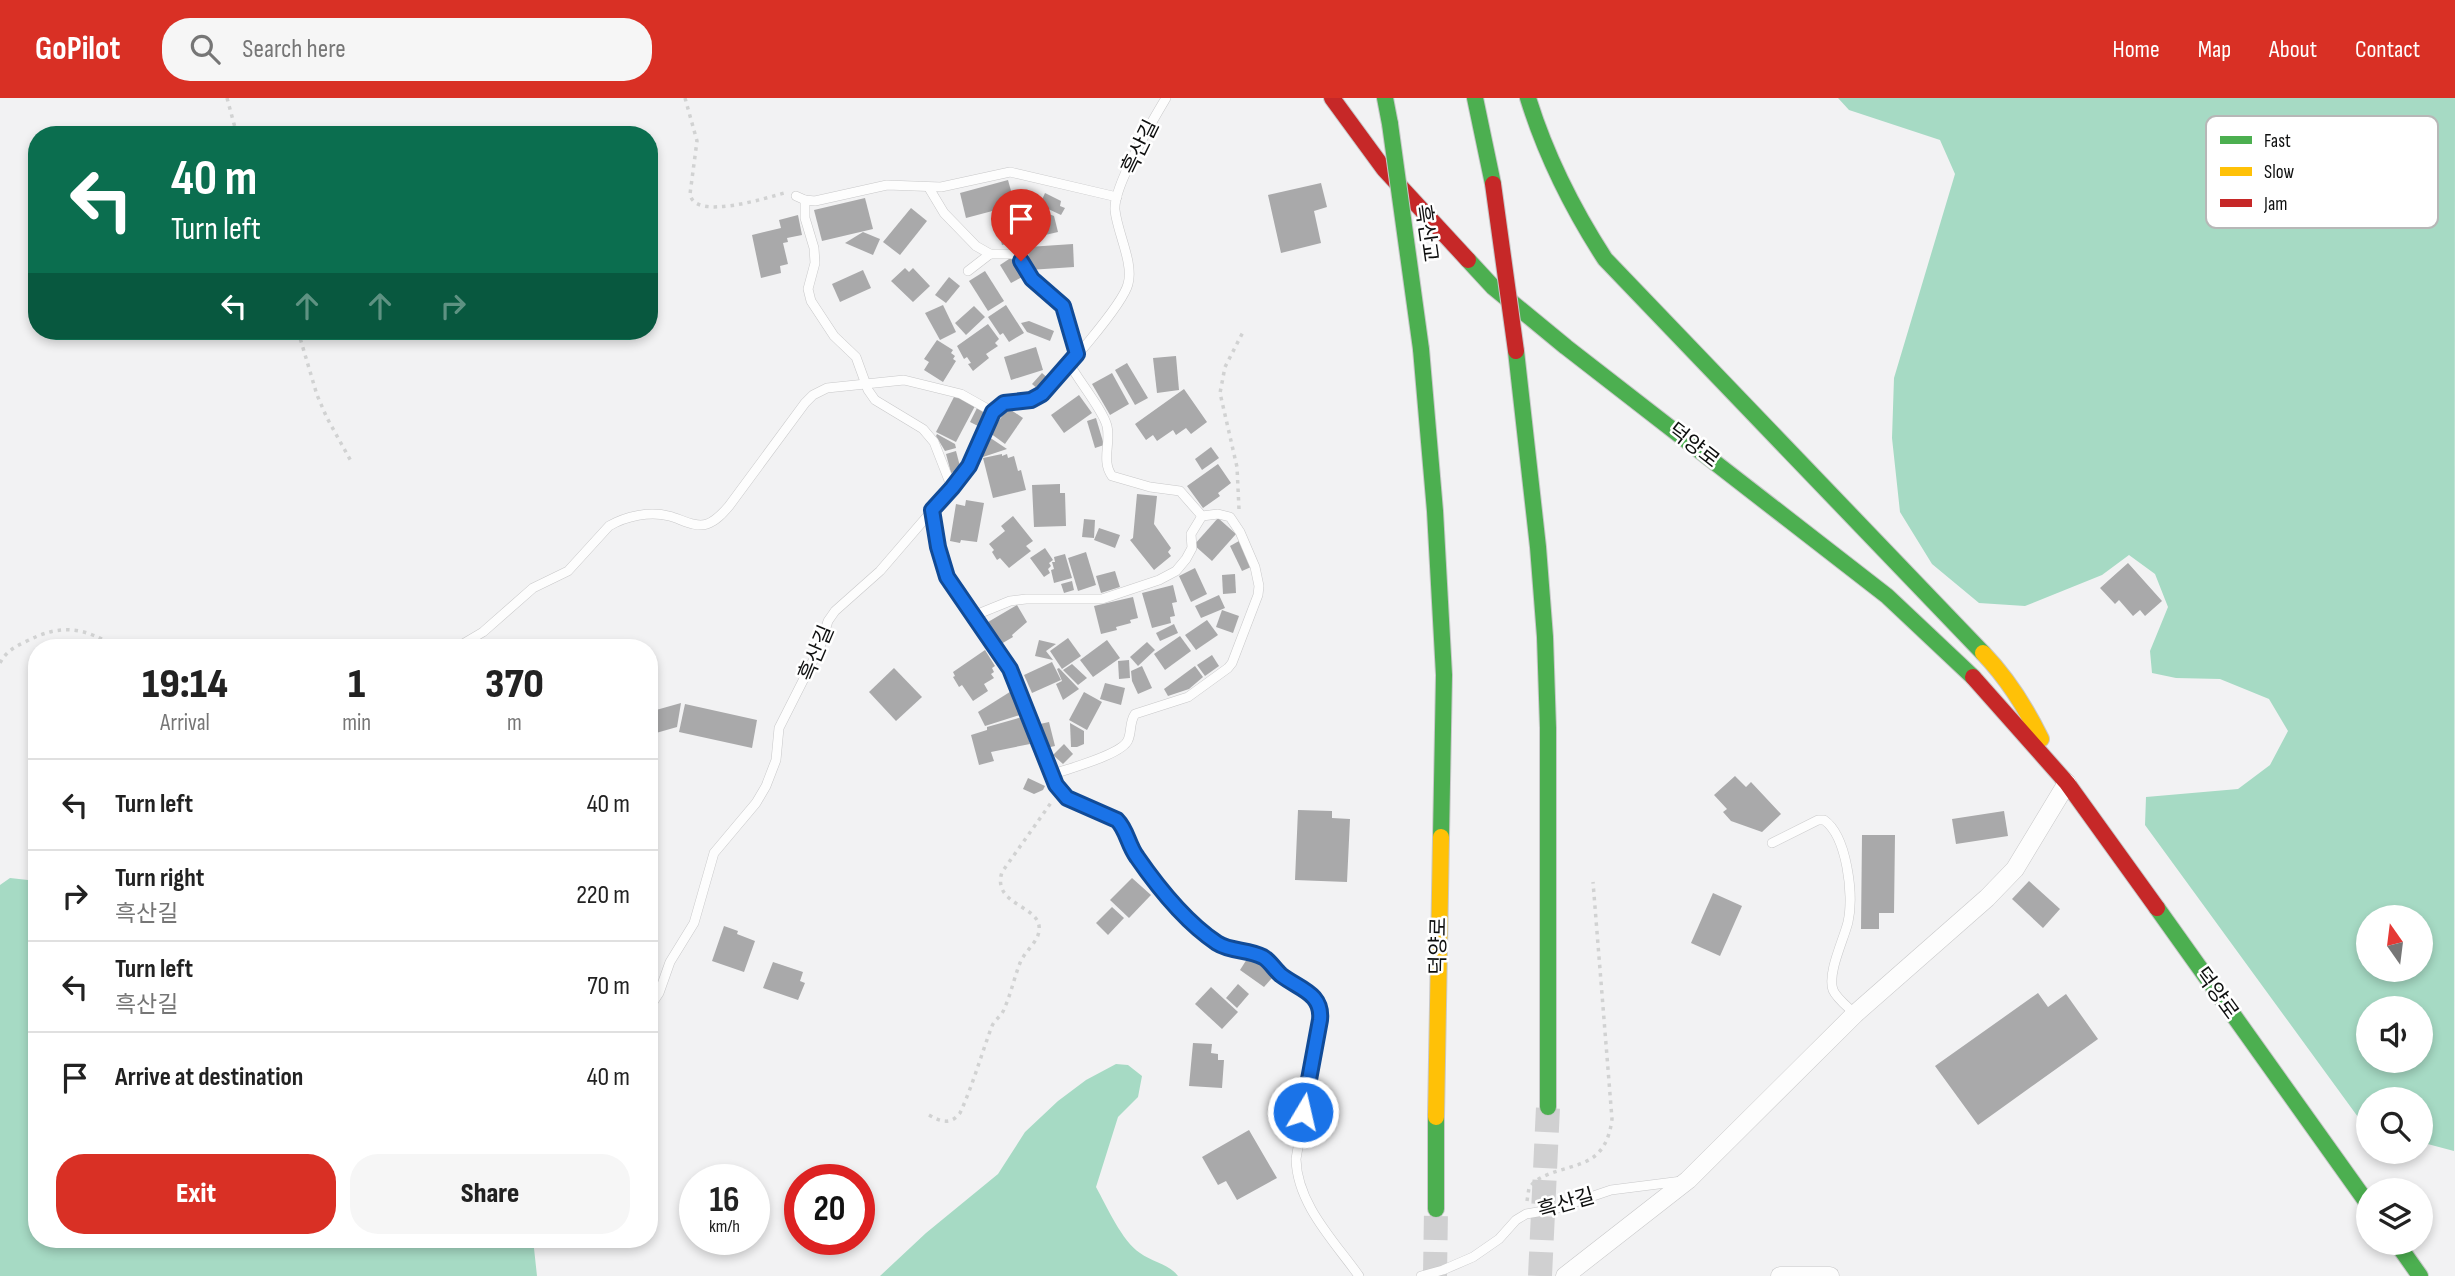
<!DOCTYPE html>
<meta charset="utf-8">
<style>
:root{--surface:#fff;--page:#f6f6f6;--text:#222;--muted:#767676;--line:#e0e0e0;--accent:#d93025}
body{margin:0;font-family:"Sofia Sans Condensed","Noto Sans KR",sans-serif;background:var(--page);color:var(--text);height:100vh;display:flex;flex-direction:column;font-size:26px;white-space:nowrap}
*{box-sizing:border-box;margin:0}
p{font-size:23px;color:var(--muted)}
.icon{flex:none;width:38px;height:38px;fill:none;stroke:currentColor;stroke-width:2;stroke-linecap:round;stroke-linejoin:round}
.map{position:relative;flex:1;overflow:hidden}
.details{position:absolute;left:28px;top:541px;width:630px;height:609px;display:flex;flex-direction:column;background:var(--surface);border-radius:28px;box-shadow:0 4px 10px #0003}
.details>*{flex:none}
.guide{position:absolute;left:28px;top:28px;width:630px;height:214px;border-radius:28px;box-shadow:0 4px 10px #0003;background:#0b6e4f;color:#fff;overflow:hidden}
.needle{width:46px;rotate:346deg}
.controls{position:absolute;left:2356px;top:807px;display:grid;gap:14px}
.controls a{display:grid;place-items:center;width:77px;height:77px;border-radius:50%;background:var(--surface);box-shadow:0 4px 10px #0003;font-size:35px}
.speed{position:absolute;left:679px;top:1066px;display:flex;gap:14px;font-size:35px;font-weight:700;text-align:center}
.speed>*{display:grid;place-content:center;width:91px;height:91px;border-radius:50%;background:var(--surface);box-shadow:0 4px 10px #0003;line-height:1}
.speed small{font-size:18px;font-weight:400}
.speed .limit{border:10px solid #d22;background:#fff;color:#111}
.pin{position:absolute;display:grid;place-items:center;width:60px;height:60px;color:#fff;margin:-72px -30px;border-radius:50% 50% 50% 0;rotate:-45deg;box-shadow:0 0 7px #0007}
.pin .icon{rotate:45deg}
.me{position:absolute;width:77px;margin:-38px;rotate:9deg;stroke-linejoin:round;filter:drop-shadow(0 0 5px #0008)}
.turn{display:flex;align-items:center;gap:24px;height:147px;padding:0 28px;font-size:32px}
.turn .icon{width:91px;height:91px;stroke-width:2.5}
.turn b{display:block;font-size:49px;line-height:60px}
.lanes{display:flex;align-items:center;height:66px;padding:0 28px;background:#0003;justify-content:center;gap:35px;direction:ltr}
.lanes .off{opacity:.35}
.eta{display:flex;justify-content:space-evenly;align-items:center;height:119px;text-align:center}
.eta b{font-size:42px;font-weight:800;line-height:49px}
.primary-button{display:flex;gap:14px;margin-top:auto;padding:14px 28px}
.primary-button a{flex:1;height:80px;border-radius:28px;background:var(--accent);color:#fff;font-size:28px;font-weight:800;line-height:80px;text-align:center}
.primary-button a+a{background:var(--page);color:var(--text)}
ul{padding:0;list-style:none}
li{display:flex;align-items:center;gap:21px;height:91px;padding:0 28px;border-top:2px solid var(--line)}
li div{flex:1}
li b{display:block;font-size:26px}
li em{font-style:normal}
header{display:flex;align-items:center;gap:42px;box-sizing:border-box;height:98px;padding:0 35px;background:var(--accent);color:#fff}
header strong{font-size:33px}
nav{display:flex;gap:38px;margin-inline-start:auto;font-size:24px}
.search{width:490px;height:63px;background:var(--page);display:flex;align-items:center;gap:18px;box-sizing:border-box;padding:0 24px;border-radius:28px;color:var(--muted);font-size:26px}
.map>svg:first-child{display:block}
.forest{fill:#a6dac4;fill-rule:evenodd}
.building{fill:#a9a9aa}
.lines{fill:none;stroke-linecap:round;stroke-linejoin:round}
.secondary-tunnel{stroke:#d0d0d1;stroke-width:24;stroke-dasharray:24 12;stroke-linecap:butt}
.lane-casing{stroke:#c8c8c9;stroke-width:10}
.street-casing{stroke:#c8c8c9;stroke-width:19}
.fast-casing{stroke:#c8c8c9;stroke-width:18}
.slow-casing{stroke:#c8c8c9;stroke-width:18}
.jam-casing{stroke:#c8c8c9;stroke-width:18}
.path{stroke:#d1d2d2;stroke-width:3.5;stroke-dasharray:3.5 5;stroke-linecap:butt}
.lane{stroke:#fdfdfd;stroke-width:9}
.street{stroke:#fdfdfd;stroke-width:18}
.fast{stroke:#4caf50;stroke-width:16}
.slow{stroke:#ffc107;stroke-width:16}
.jam{stroke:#c62828;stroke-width:16}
.fast-bridge-casing{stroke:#c8c8c9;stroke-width:18;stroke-linecap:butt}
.jam-bridge-casing{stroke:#c8c8c9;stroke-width:18;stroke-linecap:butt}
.fast-bridge{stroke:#4caf50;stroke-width:16}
.jam-bridge{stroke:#c62828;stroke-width:16}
.route-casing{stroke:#114b97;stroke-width:18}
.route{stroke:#1a73e8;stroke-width:12}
.labels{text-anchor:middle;stroke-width:5;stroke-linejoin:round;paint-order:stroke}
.street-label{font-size:21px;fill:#0e0f0f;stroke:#fff}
.key{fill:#fff;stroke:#b7b7b7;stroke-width:2}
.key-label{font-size:19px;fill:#0e0f0f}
</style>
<header>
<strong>GoPilot</strong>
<div class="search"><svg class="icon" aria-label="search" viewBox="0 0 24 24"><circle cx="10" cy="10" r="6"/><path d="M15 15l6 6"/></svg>Search here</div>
<nav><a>Home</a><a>Map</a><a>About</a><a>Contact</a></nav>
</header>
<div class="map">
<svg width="2455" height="1178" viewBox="0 0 2455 1178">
<rect width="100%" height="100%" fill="#f2f2f3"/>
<g class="forest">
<path d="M1838 0H2455L2454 1053 2420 1044V1001H2368L2366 1030 2145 727 2146 699 2238 691 2270 667 2288 633 2269 601 2220 581 2176 580 2152 575 2150 553 2168 509 2155 476 2129 457 2102 477 2025 508 1979 505 1932 466 1900 414 1892 340 1894 280 1955 76 1940 42 1849 12ZM2368 819H2420V872H2368ZM2368 910H2420V962H2368Z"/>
<polygon points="10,780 37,783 37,1141 533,1141 537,1178 0,1178 0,787"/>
<path d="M1116 966 1128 967 1142 978 1138 999 1118 1019 1096 1089C1107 1109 1122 1143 1140 1155 1152 1164 1169 1166 1178 1178H880L926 1135 998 1076 1025 1034 1058 1003 1086 982Z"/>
</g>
<g class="building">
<polygon points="1008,82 1015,107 966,120 960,95"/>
<polygon points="1321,85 1327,109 1314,113 1321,145 1281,155 1268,97"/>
<polygon points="1045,95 1061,103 1060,108 1065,110 1061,117 1044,109 1041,104"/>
<polygon points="865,100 873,131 822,143 814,112"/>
<polygon points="1032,109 1054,118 1058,134 1002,147 995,118"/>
<polygon points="911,110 927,123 900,157 883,144"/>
<polygon points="798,117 802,137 787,140 788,144 783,145 788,166 780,168 781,175 761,180 752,137 781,130 779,122"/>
<polygon points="863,134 880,141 873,157 845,145"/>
<polygon points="1073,146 1074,169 1029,172 1028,149"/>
<polygon points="1012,159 1024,178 1011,185 1000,167"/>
<polygon points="905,170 909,174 913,170 930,188 913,204 891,183"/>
<polygon points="863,172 871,190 840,204 832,186"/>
<polygon points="985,173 1004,203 988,213 969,183"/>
<polygon points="949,179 960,188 946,205 935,197"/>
<polygon points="943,207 956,234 940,242 925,215"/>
<polygon points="1006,207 1024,235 1009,244 1003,235 1000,237 988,219"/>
<polygon points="974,208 985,219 966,237 955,225"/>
<polygon points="1029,223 1054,233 1050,243 1027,234 1021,225"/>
<polygon points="988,226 999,241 995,245 998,248 986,256 989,260 973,273 968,266 971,265 967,259 964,261 957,248"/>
<polygon points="937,242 953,252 951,255 955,258 953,261 956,263 943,284 924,272 929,264 924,261"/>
<polygon points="1036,249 1043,272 1011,282 1004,259"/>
<polygon points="1176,258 1179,292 1157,295 1153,260"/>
<polygon points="1127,265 1148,300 1135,307 1115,272"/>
<polygon points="1042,275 1049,281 1039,292 1032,286"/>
<polygon points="1112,275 1129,306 1110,317 1092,286"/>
<polygon points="1184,291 1207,324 1191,336 1186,330 1176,337 1173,332 1157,343 1153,337 1146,342 1135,326"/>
<polygon points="955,297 975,308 956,344 936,334"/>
<polygon points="1079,297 1092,315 1064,335 1051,317"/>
<polygon points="977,310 987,315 980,329 970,324"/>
<polygon points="1008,310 1023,320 1005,346 990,335"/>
<polygon points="1096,320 1104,347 1095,350 1087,323"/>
<polygon points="937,336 955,346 956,350 945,353 936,338"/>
<polygon points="989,339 1007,351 983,359 982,351"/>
<polygon points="1211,349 1219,360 1202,372 1195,361"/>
<polygon points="956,353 961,372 951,375 946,356"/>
<polygon points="1002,356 1002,358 1007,356 1008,360 1014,358 1018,373 1021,372 1026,392 993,400 983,360"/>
<polygon points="1218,366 1231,385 1218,395 1220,398 1203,410 1187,388"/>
<polygon points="1060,386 1060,395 1065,395 1066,428 1034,429 1032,387"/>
<polygon points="1137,396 1157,398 1154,426 1171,450 1168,454 1171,458 1154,472 1130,442 1133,440"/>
<polygon points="966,402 984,405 977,444 961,442 960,445 950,443 956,406 965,408"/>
<polygon points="1013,418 1033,443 1026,448 1031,453 1009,470 1000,460 997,462 992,454 994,452 989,446 1005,433 1001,428"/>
<polygon points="1218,420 1236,436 1212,463 1194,447"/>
<polygon points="1084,421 1095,422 1094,440 1082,439"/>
<polygon points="1099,430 1120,437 1115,450 1094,442"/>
<polygon points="1239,443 1251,469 1242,473 1230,448"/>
<polygon points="1045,450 1053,462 1049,465 1051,468 1048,471 1050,475 1044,479 1030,460"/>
<polygon points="1086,454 1096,487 1078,493 1068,460"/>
<polygon points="1065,456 1072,480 1054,485 1051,472 1054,471 1052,464 1055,464 1054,459"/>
<polygon points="2128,465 2162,503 2145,518 2140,512 2133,518 2119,502 2115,506 2100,490"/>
<polygon points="1195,470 1207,496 1191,504 1179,478"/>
<polygon points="1115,473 1120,489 1101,495 1096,478"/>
<polygon points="1235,476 1236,495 1223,496 1222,477"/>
<polygon points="1072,483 1074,492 1064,495 1061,486"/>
<polygon points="1173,487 1177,504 1172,505 1175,518 1170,519 1171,525 1152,530 1142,495"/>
<polygon points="1219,497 1225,510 1201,520 1195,508"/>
<polygon points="1133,499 1138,520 1130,522 1131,525 1116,529 1117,532 1101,536 1094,508"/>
<polygon points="1017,507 1027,524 1012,537 1013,539 1001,546 988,524"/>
<polygon points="1222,512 1239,518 1233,535 1216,529"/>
<polygon points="1207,522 1218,537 1196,552 1185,537"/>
<polygon points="1174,526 1178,535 1160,543 1156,535"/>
<polygon points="1180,538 1191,553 1165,572 1154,556"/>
<polygon points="1068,540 1081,558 1062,571 1050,553"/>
<polygon points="1039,542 1056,546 1046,553 1053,562 1035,558"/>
<polygon points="1107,542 1120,560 1093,579 1080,562"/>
<polygon points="1147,544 1155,552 1138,568 1130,559"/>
<polygon points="985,552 995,568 992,570 994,574 991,576 994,580 984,586 988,593 973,603 962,587 959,589 953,579 955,578 953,574"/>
<polygon points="1212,557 1219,568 1205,578 1197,567"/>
<polygon points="1129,562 1130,580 1119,581 1118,563"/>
<polygon points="1052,564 1061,582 1032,595 1024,577"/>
<polygon points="1072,566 1087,580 1078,587 1063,572"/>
<polygon points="1142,568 1152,590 1138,596 1132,583 1131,573"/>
<polygon points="1195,568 1203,579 1189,591 1168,598 1164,591"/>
<polygon points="894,570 922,599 896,623 869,594"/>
<polygon points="1059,570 1079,591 1063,602 1056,586 1062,583 1057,571"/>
<polygon points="1105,585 1125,590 1121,607 1100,601"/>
<polygon points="1013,592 1023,616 985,628 978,614"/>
<polygon points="1084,594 1102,604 1087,632 1069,622"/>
<polygon points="681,605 677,629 649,637 649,614"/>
<polygon points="685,606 757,622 752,650 679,634"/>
<polygon points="1022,619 1030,646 991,654 994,663 979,667 971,637 987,632 987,629"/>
<polygon points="1049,624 1055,648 1046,650 1040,626"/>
<polygon points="1070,625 1084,633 1084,646 1077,649 1071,649"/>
<polygon points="649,643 656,662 649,664"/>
<polygon points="1064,646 1073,656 1063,666 1053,657"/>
<polygon points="1735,678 1746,689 1751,684 1781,716 1762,734 1731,723 1723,714 1727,711 1714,697"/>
<polygon points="1028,680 1045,688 1043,692 1034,696 1023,691"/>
<polygon points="1298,712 1332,713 1332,720 1350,721 1347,784 1295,782"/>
<polygon points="2004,713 2008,738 1956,746 1952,721"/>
<polygon points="1862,737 1895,737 1894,815 1879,815 1879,831 1861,831"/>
<polygon points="1132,780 1151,797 1129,820 1110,802"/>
<polygon points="2029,783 2060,811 2043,830 2012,801"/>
<polygon points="1713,795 1742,808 1720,858 1691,845"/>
<polygon points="1112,809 1124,820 1108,837 1096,825"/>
<polygon points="724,828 738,833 737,836 755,843 744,874 712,863"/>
<polygon points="1247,861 1260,864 1273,879 1264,889 1240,872"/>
<polygon points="773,864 803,874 800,883 805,885 798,902 763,890"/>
<polygon points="1238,886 1249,896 1237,910 1226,900"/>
<polygon points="1211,889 1238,914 1222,931 1195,906"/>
<polygon points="2038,895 2048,909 2066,896 2098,941 1978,1027 1935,968"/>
<polygon points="1193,945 1212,946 1211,955 1218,956 1218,962 1224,962 1222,990 1189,988"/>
<polygon points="1249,1032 1277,1080 1237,1102 1226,1083 1218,1087 1202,1059"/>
</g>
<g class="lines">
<g class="secondary-tunnel">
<polyline points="1435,1178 1436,1111"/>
<polyline points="1540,1178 1548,1009"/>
</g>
<defs>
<g id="lane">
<polyline points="929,90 944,115 976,148 990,156 1012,156 1018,159 1033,181 1063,208 1077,256"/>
<polyline points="796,98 805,102 815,103 887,87 941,89 1010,74 1117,99"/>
<polyline points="805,102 805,120 814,150 815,165 808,191 811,203 834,238 856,259 868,292 875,302 923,331 934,344 952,390"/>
<polyline points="968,173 990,156"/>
<path d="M932 412 938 449 947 479 1010 571 1051 677 1060 692 1067 700 1117 722 1123 727 1137 759 1195 828 1221 847 1264 859 1281 877 1315 899 1321 914 1320 922 1296 1061C1297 1106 1334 1143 1359 1178"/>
<polyline points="973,518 1010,503 1026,501 1102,501 1159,482 1176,473 1186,461 1192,450 1191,436 1202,418"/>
<path d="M456 550 483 534 533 490 568 473 609 428C626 418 650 413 669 418 681 421 695 430 707 426 716 423 723 415 729 408L805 305 813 297 827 290 904 282 961 296 993 314"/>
<path d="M1051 677C1066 671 1122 657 1128 642 1132 633 1129 625 1135 616L1188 599 1228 570 1232 565 1258 497 1259 488 1255 469 1240 434 1230 419 1218 416 1202 418 1180 393 1150 389 1112 378C1101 363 1111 345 1107 328 1103 312 1078 282 1069 265"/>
<path d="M1772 745 1818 722H1824C1847 738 1854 797 1848 824 1844 841 1827 875 1833 892 1837 901 1848 909 1855 916"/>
<path d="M649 910 659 895 670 864 694 825 714 755 756 705 766 688 776 662 779 630 820 549 828 523 835 513 880 473 961 379 993 314 1005 305 1031 302 1042 296C1060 278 1123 207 1128 186 1134 165 1117 134 1115 112 1113 88 1153 22 1166 0"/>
<polyline points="1421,1178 1443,1172 1473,1159 1499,1141 1516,1122 1526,1116 1555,1111 1611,1092 1682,1083"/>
</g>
<g id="street">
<polyline points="1565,1178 1688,1082 1855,916 1987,800 2015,771 2067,685"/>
<polyline points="1780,1178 1830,1178"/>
</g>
<g id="fast">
<polyline points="1385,0 1390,26"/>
<polyline points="1475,0 1493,86"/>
<path d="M1528 0C1546 58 1572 110 1605 161L1983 555"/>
<polyline points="1468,162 1493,189 1566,249 1887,498 1973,579"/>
<polyline points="1421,251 1435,413 1444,577 1441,739"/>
<polyline points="1516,253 1538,449 1545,539 1548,630 1548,1009"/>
<polyline points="2157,810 2368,1106"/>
<polyline points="1436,1019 1436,1111"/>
<polyline points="2396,1144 2420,1178"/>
</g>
<g id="slow">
<path d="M1983 555C2007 580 2026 610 2041 641"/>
<polyline points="1436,1019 1441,739"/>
</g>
<g id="jam">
<polyline points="1332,0 1384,71 1468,162"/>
<polyline points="1973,579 2067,685 2157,810"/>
</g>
</defs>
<use href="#lane" class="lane-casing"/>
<use href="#street" class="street-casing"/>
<use href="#fast" class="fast-casing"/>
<use href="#slow" class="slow-casing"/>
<use href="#jam" class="jam-casing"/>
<g class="path">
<polyline points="227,0 237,37"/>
<path d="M685 0 697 43 690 96C694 123 766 100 784 95"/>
<polyline points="298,233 317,297 327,320 352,365"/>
<polyline points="1239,411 1237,369 1220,295 1225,269 1243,234"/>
<path d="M0 565C6 554 14 549 25 544 61 525 84 529 118 550"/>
<path d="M929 1017C941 1024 951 1027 960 1015 973 987 981 957 992 928 995 921 1002 918 1004 911 1011 896 1014 880 1020 865 1024 854 1038 844 1039 833 1043 807 991 808 1002 774L1053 702"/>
<path d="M1527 1103 1529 1090 1534 1084C1565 1062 1605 1077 1612 1021L1593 784"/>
</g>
<use href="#lane" class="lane"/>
<use href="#street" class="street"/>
<use href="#fast" class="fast"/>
<use href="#slow" class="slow"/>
<use href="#jam" class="jam"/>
<defs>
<polyline id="fast-bridge" points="1390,26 1421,251"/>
<polyline id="jam-bridge" points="1493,86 1516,253"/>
</defs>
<use href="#fast-bridge" class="fast-bridge-casing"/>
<use href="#jam-bridge" class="jam-bridge-casing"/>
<use href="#fast-bridge" class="fast-bridge"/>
<use href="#jam-bridge" class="jam-bridge"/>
</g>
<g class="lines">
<defs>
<path id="route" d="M1021 163 1032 181 1063 208 1077 256 1042 296 1031 302 1004 305 993 314 969 368 952 390 932 412 938 449 947 479 1010 571 1056 687 1067 700 1117 722C1127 732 1128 747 1137 759 1157 788 1187 825 1217 845 1231 854 1248 851 1263 859 1270 863 1275 872 1281 877 1299 891 1323 895 1320 922L1303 1014"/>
</defs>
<use href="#route" class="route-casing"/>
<use href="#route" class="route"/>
</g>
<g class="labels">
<g class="street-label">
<text transform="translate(1140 49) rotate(-64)" y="7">흑산길</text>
<text transform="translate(1427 135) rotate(82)" y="7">흑산교</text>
<text transform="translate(1694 347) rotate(38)" y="7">덕양로</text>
<text transform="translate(816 555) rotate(-67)" y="7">흑산길</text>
<text transform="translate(1438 848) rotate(-89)" y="7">덕양로</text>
<text transform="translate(2217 895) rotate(54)" y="7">덕양로</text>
<text transform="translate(1566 1105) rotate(-16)" y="7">흑산길</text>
</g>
</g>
<rect x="2206" y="18" width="232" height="112" rx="10" class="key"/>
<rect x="2220" y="38" width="32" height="8" fill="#4caf50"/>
<rect x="2220" y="69" width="32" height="9" fill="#ffc107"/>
<rect x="2220" y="101" width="32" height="8" fill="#c62828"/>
<g class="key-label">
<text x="2264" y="49">Fast</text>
<text x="2264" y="80">Slow</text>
<text x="2264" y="112">Jam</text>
</g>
</svg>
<div class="controls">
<a><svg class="needle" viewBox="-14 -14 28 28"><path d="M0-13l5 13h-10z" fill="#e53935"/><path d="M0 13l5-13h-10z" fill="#767676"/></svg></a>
<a><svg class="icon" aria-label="sound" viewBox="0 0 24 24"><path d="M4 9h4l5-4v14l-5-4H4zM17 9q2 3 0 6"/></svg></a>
<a><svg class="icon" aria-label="search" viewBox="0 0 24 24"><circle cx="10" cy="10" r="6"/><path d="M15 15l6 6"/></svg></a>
<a><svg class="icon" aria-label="layers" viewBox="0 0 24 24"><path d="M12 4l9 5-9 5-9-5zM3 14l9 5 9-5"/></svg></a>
</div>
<div class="speed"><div>16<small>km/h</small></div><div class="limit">20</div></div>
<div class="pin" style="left:1021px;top:163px;background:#d93025"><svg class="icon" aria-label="arrive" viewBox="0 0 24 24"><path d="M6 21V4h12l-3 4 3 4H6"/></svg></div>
<svg class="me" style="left:1303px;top:1014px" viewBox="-20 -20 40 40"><circle r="17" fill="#1a73e8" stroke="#fff" stroke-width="3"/><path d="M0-11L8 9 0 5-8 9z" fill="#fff"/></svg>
<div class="guide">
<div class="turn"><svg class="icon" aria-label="left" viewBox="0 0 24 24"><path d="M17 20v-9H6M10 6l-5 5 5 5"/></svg><div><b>40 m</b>Turn left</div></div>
<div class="lanes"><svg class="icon" aria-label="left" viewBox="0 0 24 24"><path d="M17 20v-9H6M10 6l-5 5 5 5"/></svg><svg class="icon off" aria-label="ahead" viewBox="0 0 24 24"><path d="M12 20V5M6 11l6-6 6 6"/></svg><svg class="icon off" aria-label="ahead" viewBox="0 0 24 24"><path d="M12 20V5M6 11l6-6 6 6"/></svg><svg class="icon off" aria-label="right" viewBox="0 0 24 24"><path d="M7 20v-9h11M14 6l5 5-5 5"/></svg></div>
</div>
<section class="details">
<div class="eta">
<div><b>19:14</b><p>Arrival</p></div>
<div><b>1</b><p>min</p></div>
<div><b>370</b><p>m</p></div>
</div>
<ul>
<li><svg class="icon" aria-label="left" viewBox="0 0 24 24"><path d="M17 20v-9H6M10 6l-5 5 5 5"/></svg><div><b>Turn left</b></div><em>40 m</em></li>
<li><svg class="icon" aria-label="right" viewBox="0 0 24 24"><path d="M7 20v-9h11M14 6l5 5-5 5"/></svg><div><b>Turn right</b><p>흑산길</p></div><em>220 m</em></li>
<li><svg class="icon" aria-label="left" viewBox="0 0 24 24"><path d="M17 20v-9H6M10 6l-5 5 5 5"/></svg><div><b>Turn left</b><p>흑산길</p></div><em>70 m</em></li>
<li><svg class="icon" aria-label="arrive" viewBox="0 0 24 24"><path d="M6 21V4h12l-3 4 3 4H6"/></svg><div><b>Arrive at destination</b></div><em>40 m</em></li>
</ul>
<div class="primary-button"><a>Exit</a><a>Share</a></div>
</section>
</div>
